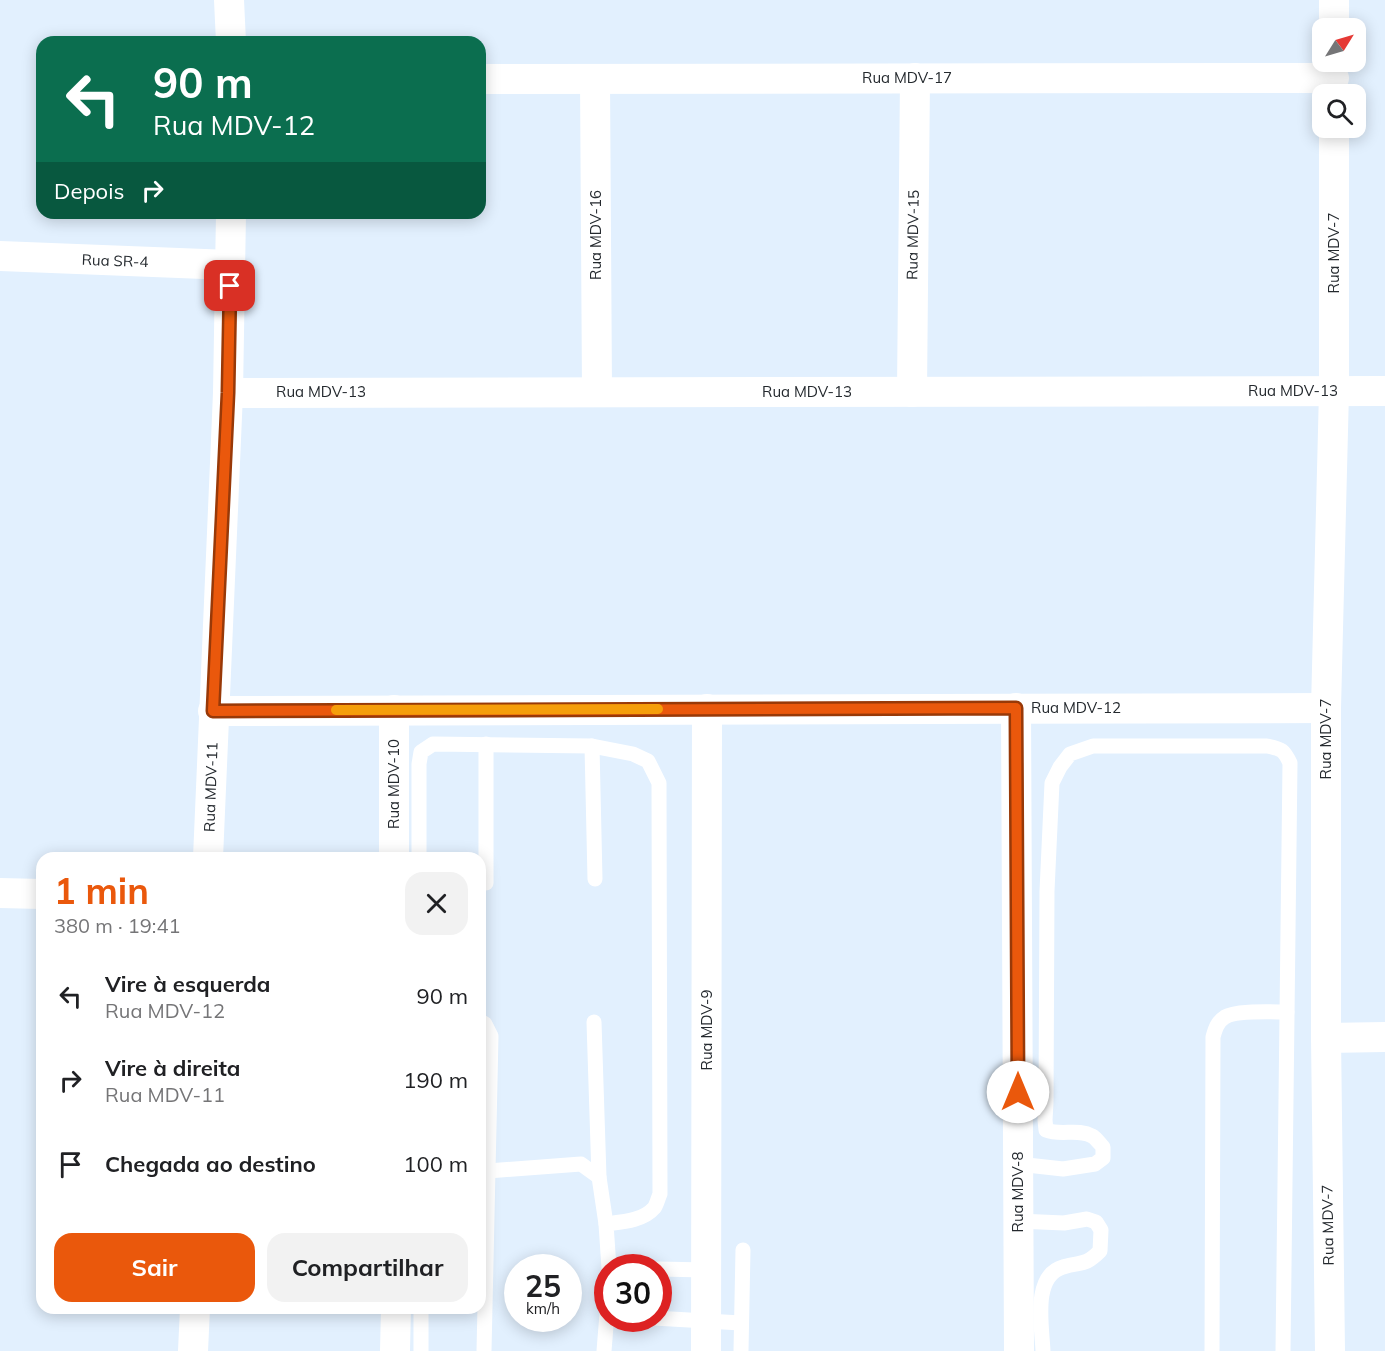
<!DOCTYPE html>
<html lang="pt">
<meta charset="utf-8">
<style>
:root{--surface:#fff;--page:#f2f2f2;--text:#202124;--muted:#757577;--accent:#ea580c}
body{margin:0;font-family:Mulish,sans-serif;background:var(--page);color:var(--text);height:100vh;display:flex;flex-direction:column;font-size:22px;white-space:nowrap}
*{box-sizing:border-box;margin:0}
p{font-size:20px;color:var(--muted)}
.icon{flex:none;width:33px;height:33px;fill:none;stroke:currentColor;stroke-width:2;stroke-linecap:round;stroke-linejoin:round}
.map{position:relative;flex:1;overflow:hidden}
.side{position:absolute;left:36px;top:852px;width:450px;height:462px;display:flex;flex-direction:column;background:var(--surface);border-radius:18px;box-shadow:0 3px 15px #0003}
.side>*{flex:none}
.hud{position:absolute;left:36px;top:36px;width:450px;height:183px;border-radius:18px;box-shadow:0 3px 15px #0003;background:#0b6e4f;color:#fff;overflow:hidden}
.needle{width:39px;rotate:53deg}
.controls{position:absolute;left:1312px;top:18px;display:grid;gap:12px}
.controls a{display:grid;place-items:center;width:54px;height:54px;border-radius:12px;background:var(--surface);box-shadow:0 3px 15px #0003;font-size:30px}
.speed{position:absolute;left:504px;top:1254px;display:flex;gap:12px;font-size:30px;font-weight:700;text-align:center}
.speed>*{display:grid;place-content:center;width:78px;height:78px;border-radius:50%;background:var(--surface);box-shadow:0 3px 15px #0003;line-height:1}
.speed small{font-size:15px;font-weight:400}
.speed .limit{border:9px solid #d22;background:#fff;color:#111}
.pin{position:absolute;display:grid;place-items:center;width:51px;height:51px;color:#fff;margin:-26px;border-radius:12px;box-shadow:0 3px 9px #0006}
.me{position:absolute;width:66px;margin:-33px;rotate:0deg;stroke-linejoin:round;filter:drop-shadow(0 0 4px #0008)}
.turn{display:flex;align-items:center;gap:21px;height:126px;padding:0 18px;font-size:27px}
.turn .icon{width:78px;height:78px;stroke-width:2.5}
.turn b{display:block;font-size:42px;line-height:51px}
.then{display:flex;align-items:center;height:57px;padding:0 18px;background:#0003;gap:12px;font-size:22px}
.round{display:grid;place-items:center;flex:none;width:63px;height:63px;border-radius:18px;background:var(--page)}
.overview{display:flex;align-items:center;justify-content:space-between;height:102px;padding:0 18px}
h1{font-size:36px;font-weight:700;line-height:45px;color:var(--accent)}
.primary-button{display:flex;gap:12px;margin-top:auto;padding:12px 18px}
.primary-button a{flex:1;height:69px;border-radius:18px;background:var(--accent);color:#fff;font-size:24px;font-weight:700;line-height:69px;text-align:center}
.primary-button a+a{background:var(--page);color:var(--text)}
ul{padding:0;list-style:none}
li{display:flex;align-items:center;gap:18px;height:84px;padding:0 18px}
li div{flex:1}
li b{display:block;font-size:22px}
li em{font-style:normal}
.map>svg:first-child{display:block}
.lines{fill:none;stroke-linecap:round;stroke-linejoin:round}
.service{stroke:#fff;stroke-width:15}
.minor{stroke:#fff;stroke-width:30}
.route-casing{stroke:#983908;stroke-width:15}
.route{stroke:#ea580c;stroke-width:10}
.slow{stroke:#f59e0b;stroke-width:10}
.labels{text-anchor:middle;stroke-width:4.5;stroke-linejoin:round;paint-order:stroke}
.street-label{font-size:15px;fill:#24292e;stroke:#fff}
</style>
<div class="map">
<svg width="1385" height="1351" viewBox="0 0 1385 1351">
<rect width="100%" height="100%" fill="#e2f0fe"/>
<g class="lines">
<g class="service">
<polyline points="486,744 486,883"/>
<polyline points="592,746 595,879"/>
<path d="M419 858V764L421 752 433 744 592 746 633 754 648 761 659 783 660 1194C658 1198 657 1204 654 1208 643 1221 621 1222 606 1224L609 1268"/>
<polyline points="480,1021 485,1024 491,1036 484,1351"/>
<polyline points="594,1022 599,1177"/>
<path d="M1018 1164 1063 1169 1095 1164 1103 1158V1147C1100 1144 1096 1138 1092 1136 1078 1128 1061 1136 1046 1130L1045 1120 1046 1103 1047 891 1052 783 1060 767 1070 754 1093 746H1267C1282 749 1284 750 1290 763L1283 1351"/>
<polyline points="488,1171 581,1164 599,1177 606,1224"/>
<path d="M1018 1221 1064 1223 1087 1219 1096 1222 1101 1230 1100 1251C1084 1267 1082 1261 1063 1267 1032 1276 1042 1326 1043 1351"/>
<polyline points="658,1269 707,1270"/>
<polyline points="654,1318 741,1323"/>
<polyline points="421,1351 421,1308"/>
<polyline points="604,1351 608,1301"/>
<polyline points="741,1351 743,1250"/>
<path d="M1212 1351 1213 1037C1215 1030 1217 1022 1225 1017 1235 1010 1273 1012 1287 1012"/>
</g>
<g class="minor">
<polyline points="229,0 231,42"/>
<polyline points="1334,0 1334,28"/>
<polyline points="480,79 1334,78"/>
<polyline points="595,79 597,392"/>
<polyline points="0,256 230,265"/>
<polyline points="912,392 915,78"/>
<polyline points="228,393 1385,391"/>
<polyline points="1016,708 1019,1351"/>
<polyline points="394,710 394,858"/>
<polyline points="213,711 1326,708"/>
<polyline points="208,858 228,393 231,213"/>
<polyline points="0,893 42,894"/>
<polyline points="1326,1038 1385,1037"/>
<polyline points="193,1351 195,1308"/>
<polyline points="395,1351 396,1308"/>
<polyline points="706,1351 707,709"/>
<polyline points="1330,1351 1326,1038 1326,708 1334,391 1334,128"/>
</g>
</g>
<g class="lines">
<defs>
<polyline id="route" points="230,286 228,393 213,711 1016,708 1018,1092"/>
</defs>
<use href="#route" class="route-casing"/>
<use href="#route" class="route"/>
<polyline class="slow" points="336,710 658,709"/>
</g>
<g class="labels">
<g class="street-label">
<text x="907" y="83">Rua MDV-17</text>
<text transform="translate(596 235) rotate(-90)" y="5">Rua MDV-16</text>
<text transform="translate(913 235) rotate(-89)" y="5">Rua MDV-15</text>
<text transform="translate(1334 253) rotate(-90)" y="5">Rua MDV-7</text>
<text transform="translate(115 261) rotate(2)" y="5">Rua SR-4</text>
<text x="1293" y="396">Rua MDV-13</text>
<text x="321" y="397">Rua MDV-13</text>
<text x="807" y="397">Rua MDV-13</text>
<text x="1076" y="713">Rua MDV-12</text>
<text transform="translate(1326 739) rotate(-90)" y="5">Rua MDV-7</text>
<text transform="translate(394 784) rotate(-90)" y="5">Rua MDV-10</text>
<text transform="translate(211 787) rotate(-88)" y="5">Rua MDV-11</text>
<text transform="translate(707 1030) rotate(-90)" y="5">Rua MDV-9</text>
<text transform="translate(1018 1192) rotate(-90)" y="5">Rua MDV-8</text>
<text transform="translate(1328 1225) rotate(-91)" y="5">Rua MDV-7</text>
</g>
</g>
</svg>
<div class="controls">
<a><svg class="needle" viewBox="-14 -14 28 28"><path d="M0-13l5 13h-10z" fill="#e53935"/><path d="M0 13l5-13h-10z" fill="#757577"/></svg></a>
<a><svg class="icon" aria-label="search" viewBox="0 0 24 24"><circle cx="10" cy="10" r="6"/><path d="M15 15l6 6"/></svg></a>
</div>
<div class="speed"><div>25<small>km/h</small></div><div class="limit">30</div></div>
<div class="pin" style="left:230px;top:286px;background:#d93025"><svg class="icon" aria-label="arrive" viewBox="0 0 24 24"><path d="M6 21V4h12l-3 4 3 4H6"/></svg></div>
<svg class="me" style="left:1018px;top:1092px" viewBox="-20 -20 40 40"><circle r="19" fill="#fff"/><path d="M0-13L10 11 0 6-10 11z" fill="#ea580c"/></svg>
<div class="hud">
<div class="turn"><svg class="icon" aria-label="left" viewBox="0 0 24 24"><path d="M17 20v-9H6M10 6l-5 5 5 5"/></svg><div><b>90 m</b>Rua MDV-12</div></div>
<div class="then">Depois<svg class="icon" aria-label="right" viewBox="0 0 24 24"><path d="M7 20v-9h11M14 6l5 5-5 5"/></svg></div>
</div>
<section class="side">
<div class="overview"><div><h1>1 min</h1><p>380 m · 19:41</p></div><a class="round"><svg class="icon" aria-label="close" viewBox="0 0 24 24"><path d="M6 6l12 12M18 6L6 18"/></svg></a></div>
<ul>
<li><svg class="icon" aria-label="left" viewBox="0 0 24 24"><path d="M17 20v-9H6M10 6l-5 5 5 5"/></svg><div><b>Vire à esquerda</b><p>Rua MDV-12</p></div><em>90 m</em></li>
<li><svg class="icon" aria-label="right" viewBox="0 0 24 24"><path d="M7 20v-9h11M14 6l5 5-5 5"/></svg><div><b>Vire à direita</b><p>Rua MDV-11</p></div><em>190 m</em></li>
<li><svg class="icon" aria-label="arrive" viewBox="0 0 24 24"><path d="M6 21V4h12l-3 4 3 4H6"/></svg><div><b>Chegada ao destino</b></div><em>100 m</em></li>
</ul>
<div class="primary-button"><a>Sair</a><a>Compartilhar</a></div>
</section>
</div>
